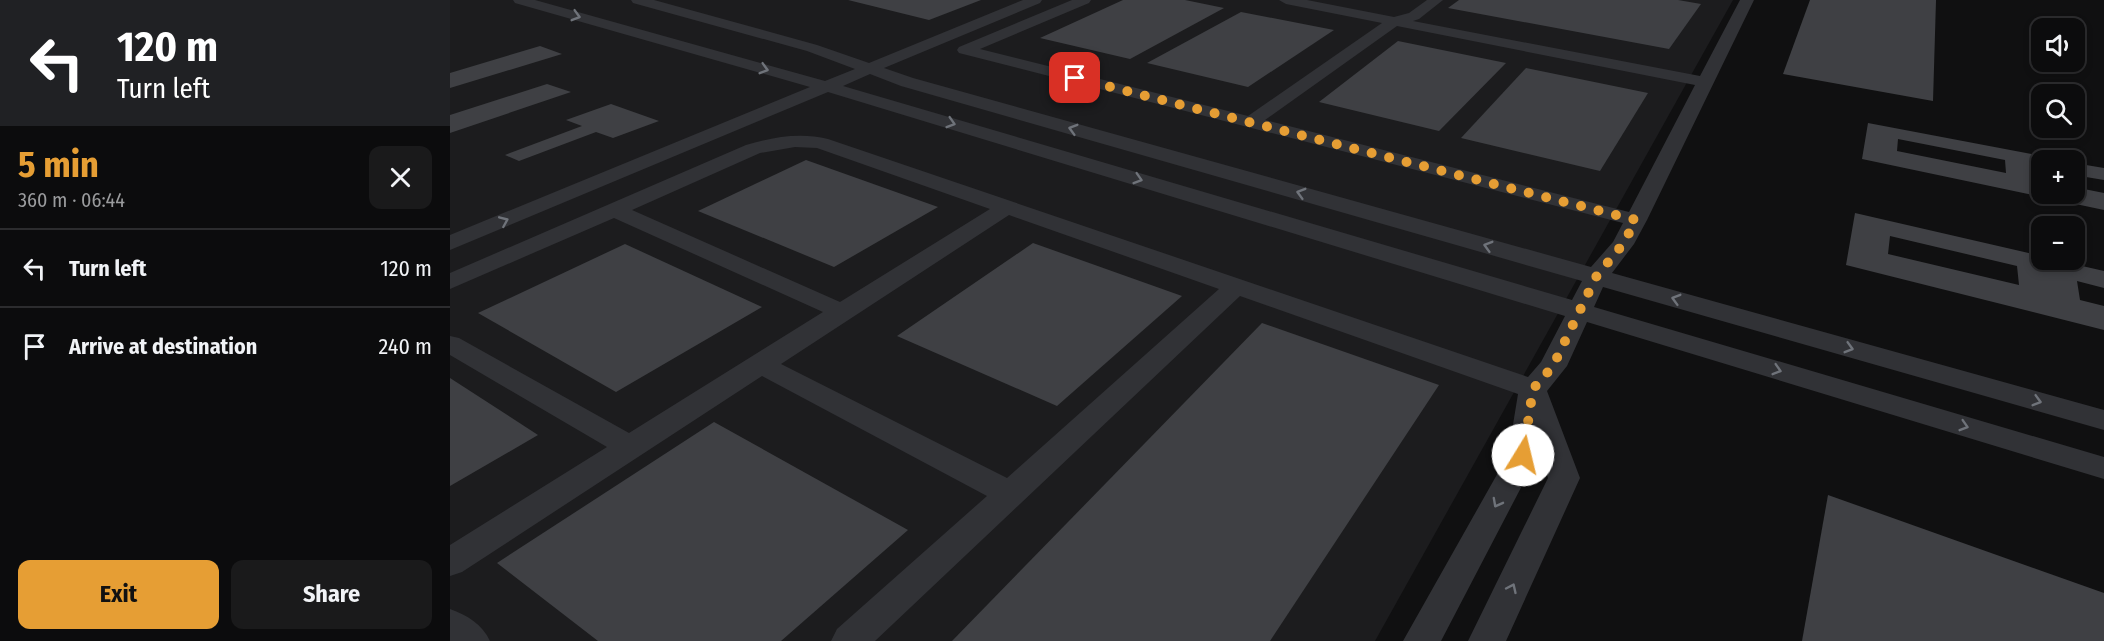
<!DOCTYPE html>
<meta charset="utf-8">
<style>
:root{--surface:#0c0c0d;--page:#1a1a1b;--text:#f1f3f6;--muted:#9a9b9d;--line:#2c2c2e;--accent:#e69e34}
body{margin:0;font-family:"Fira Sans Condensed",sans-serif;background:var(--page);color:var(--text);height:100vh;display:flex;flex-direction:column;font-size:22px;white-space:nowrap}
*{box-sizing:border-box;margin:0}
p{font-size:20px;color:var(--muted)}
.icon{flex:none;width:33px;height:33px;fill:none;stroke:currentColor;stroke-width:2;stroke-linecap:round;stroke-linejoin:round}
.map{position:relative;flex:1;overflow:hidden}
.sheet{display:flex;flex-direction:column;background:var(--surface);width:450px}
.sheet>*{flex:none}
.hud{background:#202124;color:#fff;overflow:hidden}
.tools{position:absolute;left:1581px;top:18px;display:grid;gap:12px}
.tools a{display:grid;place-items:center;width:54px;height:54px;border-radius:12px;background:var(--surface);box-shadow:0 3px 9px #0003,0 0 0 2px var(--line);font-size:30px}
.pin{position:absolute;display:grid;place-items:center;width:51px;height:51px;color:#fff;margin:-26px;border-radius:12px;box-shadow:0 3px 9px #0006}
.me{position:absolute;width:66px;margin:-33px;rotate:9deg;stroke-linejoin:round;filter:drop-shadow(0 0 4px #0008)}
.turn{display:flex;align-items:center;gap:21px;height:126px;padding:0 18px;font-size:27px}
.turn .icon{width:78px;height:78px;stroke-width:2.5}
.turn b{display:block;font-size:42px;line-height:51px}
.round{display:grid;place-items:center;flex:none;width:63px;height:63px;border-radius:12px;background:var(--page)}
.summary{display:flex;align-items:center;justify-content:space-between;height:102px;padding:0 18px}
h1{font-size:36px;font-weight:700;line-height:45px;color:var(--accent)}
.action{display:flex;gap:12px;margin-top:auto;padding:12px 18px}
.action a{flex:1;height:69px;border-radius:12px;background:var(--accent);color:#111;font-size:24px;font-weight:700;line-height:69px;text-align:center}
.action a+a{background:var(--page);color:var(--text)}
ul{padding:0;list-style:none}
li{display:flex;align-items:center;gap:18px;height:78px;padding:0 18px;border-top:2px solid var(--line)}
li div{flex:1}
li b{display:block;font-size:22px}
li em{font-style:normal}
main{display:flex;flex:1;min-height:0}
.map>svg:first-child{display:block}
.built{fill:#1c1c1e}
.building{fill:#3f4044;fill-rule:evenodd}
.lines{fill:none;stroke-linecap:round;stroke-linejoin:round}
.minor{fill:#313236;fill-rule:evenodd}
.oneway{stroke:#6f737a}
.route{stroke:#e69e34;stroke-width:10;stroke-dasharray:0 18}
</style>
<main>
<section class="sheet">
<div class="hud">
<div class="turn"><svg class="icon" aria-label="left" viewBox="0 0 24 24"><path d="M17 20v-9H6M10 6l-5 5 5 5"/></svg><div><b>120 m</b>Turn left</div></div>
</div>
<div class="summary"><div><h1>5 min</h1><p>360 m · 06:44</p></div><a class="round"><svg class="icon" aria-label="close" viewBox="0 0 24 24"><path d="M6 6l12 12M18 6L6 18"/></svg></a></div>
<ul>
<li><svg class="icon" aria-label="left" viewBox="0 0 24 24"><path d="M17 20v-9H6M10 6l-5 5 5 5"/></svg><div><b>Turn left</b></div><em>120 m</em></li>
<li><svg class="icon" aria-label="arrive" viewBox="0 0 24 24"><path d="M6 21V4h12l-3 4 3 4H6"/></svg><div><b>Arrive at destination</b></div><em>240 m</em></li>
</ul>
<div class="action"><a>Exit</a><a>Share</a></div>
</section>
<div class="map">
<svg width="1654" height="641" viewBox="0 0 1654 641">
<rect width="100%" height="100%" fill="#101011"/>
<polygon class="built" points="0,0 1283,0 925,641 0,641"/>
<g class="building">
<polygon points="398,0 531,0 479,20"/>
<polygon points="673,0 735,0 774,8 680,59 590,38"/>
<polygon points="1009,0 1228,0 1251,4 1219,49 998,8"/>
<polygon points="1360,0 1486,0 1483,101 1333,74"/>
<polygon points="791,12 884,30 798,87 697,63"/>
<polygon points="948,41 1056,63 989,131 869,102"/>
<polygon points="90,46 112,54 0,88 0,73"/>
<polygon points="1076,68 1198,93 1150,171 1011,138"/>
<polygon points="97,84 121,92 0,133 0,115"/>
<polygon points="161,104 209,121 163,138 146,132 69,161 55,155 132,126 116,120"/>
<path d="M1418 123 1608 159 1592 160V194H1624V187L1654 193V210L1412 159ZM1448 139 1555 160 1556 173 1447 151Z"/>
<polygon points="356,160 488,207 384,267 248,211"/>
<polygon points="1624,163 1654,168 1654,180 1624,175"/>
<path d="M1405 213 1592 256V260H1606L1654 271V288L1627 281 1630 300 1654 306V330L1396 265ZM1440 236 1567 266 1569 285 1438 254Z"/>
<polygon points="583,243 732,296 607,406 447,336"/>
<polygon points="175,244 312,307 166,392 28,313"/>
<polygon points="812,323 989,385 820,641 502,641"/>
<polygon points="0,378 88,435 0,486"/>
<polygon points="264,422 458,530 331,641 148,641 47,563"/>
<polygon points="1378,495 1654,593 1654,641 1352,641"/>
</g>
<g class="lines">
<g class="minor">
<path d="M63 0H85L375 81 405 69 357 51 183 3 181 0H204L367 45 419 63 573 0H592L590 3 434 68 463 78 1141 267 1163 242 1173 223 509 53 507 50 509 47 622 0H641L639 3 530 49 798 116 932 23 836 4 829 0H857L944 17 959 13 977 0H993L969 19 963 21 1250 76 1290 0H1304L1197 220 1184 244 1162 273 1654 410V430L1153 287 1144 307 1654 457V479L1137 322 1117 366 1097 391 1130 478 1056 641H1018L1098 478 1089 450 1088 455 991 641H953L1058 455 1068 394 790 296 425 641H381L387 629 537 496 312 376 12 572 0 576V545L157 447 0 355V336L9 338 179 433 373 312 164 218 0 289V273L296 145C323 137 350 132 378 139L1078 377 1091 362 1115 316 378 92 0 250V235L360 87 65 3ZM947 26 1245 85 1179 212 815 120ZM420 74 451 86 1132 281 1122 300 393 86ZM345 147 367 148 540 209 390 302 182 210 310 153ZM559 215 769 289 557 478 331 364Z"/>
<path d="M0 609C17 615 32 624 40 641H0Z"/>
</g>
</g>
<defs><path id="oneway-chevron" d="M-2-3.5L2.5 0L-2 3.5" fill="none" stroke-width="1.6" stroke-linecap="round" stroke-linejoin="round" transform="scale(1.5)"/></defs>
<g class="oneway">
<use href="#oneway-chevron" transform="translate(126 16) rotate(16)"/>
<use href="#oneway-chevron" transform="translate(314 69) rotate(16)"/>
<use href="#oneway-chevron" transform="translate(501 123) rotate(17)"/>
<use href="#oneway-chevron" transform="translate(623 129) rotate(-164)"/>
<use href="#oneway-chevron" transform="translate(688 179) rotate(17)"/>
<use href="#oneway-chevron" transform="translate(851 193) rotate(-164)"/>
<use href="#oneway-chevron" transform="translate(54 221) rotate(-23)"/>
<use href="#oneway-chevron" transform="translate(1038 246) rotate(-164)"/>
<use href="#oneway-chevron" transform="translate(1226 299) rotate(-164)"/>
<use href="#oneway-chevron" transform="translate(1399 348) rotate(16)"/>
<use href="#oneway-chevron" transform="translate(1327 370) rotate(17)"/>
<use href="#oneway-chevron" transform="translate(1587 401) rotate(16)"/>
<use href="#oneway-chevron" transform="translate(1514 426) rotate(17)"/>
<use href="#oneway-chevron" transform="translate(1047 503) rotate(118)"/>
<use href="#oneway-chevron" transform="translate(1062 588) rotate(-65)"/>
</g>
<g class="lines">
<polyline class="route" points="625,78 1186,220 1173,244 1146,277 1103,366 1083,389 1073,455"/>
</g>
</svg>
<div class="tools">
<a><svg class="icon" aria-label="sound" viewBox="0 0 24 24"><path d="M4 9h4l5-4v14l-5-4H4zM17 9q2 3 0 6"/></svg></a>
<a><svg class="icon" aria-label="search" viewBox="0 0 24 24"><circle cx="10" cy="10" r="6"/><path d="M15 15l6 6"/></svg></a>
<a>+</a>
<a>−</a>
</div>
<div class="pin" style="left:625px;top:78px;background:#d93025"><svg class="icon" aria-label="arrive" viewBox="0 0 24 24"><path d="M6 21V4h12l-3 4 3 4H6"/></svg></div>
<svg class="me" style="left:1073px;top:455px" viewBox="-20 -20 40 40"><circle r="19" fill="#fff"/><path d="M0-13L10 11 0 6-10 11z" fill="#e69e34"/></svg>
</div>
</main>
